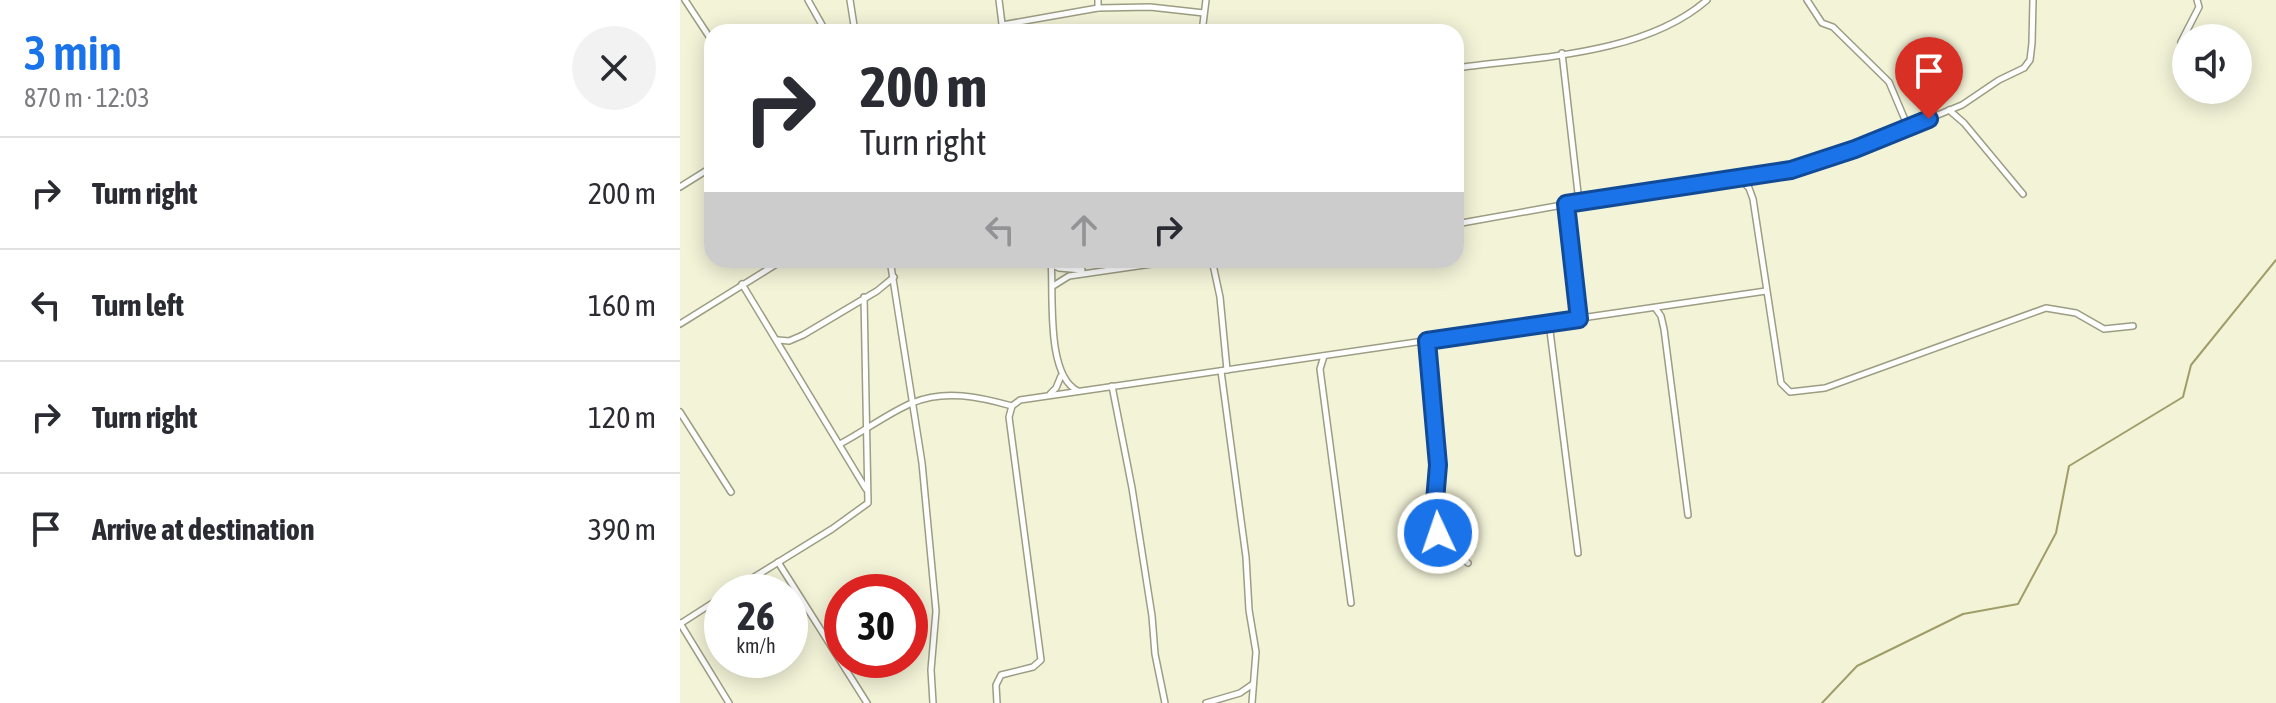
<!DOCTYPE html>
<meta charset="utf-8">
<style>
:root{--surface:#fff;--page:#f2f2f3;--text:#2b2b33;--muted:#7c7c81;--line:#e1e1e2;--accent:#1a73e8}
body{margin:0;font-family:"Asap Condensed",sans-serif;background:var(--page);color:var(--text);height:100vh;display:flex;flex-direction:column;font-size:30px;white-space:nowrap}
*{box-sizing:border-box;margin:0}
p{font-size:26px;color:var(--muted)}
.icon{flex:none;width:44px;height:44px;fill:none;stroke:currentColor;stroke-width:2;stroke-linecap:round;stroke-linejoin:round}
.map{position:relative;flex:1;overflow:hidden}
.panel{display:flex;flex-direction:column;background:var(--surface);width:680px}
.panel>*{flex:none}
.guide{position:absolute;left:24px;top:24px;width:760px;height:244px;border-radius:24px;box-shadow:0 4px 20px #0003;background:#fff;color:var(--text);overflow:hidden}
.controls{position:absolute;left:1492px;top:24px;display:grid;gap:16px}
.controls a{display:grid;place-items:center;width:80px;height:80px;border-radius:50%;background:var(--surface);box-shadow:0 4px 20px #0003;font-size:40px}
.speed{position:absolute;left:24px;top:574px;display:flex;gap:16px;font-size:40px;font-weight:700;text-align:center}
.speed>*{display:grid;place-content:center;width:104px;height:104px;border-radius:50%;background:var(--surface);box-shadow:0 4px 20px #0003;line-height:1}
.speed small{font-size:20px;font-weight:400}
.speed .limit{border:12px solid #d22;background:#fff;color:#111}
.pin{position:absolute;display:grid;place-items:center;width:68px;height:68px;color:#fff;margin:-82px -34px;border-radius:50% 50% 50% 0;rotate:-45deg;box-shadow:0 0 8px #0007}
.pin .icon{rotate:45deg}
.me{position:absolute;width:88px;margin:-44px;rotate:357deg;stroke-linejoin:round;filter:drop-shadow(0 0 6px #0008)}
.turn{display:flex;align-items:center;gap:28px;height:168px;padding:0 24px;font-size:36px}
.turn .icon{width:104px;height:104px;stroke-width:2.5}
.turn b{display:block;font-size:56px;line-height:68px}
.lanes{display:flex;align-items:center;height:76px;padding:0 24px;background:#0003;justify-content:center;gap:40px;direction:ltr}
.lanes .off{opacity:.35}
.round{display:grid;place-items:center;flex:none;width:84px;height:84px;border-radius:42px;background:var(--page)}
.summary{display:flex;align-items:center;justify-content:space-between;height:136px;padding:0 24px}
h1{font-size:48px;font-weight:600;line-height:60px;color:var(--accent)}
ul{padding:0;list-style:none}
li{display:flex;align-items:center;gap:24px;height:112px;padding:0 24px;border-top:2px solid var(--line)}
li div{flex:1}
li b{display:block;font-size:30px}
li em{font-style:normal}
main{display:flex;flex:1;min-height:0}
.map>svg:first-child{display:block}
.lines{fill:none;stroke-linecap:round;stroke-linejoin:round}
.stream{stroke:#9f9e69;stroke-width:2}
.minor-casing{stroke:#9d9d84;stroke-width:8}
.minor{stroke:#fff;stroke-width:5}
.route-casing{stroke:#114b97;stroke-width:20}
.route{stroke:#1a73e8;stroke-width:14}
</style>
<main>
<section class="panel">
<div class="summary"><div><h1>3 min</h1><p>870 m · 12:03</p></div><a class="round"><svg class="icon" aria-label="close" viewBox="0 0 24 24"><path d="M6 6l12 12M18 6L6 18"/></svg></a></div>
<ul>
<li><svg class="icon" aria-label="right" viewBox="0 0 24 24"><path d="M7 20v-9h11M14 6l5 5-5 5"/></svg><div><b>Turn right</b></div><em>200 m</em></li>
<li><svg class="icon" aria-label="left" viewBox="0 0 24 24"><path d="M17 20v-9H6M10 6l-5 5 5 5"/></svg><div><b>Turn left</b></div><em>160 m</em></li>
<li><svg class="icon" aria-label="right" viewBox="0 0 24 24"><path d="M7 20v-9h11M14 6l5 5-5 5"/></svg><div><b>Turn right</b></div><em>120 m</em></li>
<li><svg class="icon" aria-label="arrive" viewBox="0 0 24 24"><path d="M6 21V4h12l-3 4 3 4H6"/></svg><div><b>Arrive at destination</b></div><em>390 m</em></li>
</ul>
</section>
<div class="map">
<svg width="1596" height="703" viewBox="0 0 1596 703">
<rect width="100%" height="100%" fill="#f3f3d8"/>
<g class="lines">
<polyline class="stream" points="1142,703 1177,666 1283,614 1338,604 1376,533 1389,466 1503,397 1511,365 1596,260"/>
<defs>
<g id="minor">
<polyline points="5,0 32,41"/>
<polyline points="128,0 146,32"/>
<polyline points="170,0 175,32"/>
<polyline points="319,0 323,32"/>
<polyline points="418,0 418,8"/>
<polyline points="1127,0 1142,23 1153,27 1209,82 1228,127"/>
<polyline points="322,25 418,8 470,7 524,13"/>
<polyline points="522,32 526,0"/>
<polyline points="1501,42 1519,7 1517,0"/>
<polyline points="882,53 899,202"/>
<path d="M776 68C856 57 964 55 1027 0"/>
<polyline points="1269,110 1284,123 1343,194"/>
<polyline points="1061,180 1069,188 1073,199 1101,383 1110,392 1145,388 1366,308 1396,313 1424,329 1453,326"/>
<polyline points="0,187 32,167"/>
<polyline points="886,204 899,319"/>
<polyline points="776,224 899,202 1111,170 1175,149 1282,105 1319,80 1344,68 1350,60 1352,43 1353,0"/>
<polyline points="210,260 242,463 256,611 251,670 253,703"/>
<path d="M371 260C374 292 365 375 398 391"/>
<polyline points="532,260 540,297 547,370"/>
<polyline points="373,265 379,268 402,270"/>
<polyline points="62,284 186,489"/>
<polyline points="373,286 389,276 499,260"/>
<polyline points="976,309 981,316 984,329 1008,515"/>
<polyline points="869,323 898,553"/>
<polyline points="0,324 103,260"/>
<polyline points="98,340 109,341 123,335 197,291 214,277"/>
<polyline points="747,341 758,465 755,521 763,543 788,563"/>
<polyline points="644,356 640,369 671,603"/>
<polyline points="541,371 566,557 569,610 576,652 572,703"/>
<polyline points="432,386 452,488 472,616 475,654 485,703"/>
<polyline points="370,394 376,388 381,376"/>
<polyline points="0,412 51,492"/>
<path d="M160 444C183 432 210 412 232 403 265 389 300 397 332 406"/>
<polyline points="98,562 187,703"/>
<polyline points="50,592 152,529 188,503 184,297"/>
<polyline points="0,623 49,703"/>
<polyline points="0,624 42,597"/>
<polyline points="317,703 316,685 321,675 353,667 361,660 329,417 332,406 340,400 1086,291"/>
<polyline points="526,703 560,693 573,684"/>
</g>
</defs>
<use href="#minor" class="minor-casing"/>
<use href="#minor" class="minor"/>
</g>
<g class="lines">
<defs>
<polyline id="route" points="758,533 755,501 758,465 747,341 899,319 886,204 1111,170 1175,149 1249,119"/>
</defs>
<use href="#route" class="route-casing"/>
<use href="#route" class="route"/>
</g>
</svg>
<div class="controls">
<a><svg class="icon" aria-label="sound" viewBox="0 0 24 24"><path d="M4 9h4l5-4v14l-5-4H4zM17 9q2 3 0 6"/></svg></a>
</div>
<div class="speed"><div>26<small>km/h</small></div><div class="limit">30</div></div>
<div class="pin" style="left:1249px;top:119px;background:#d93025"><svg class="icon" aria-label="arrive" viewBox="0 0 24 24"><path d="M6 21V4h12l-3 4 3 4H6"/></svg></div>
<svg class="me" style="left:758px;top:533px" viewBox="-20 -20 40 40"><circle r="17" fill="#1a73e8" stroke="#fff" stroke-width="3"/><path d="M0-11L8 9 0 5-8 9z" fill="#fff"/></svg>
<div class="guide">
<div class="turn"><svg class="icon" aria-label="right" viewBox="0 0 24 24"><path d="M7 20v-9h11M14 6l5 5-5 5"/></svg><div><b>200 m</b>Turn right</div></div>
<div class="lanes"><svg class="icon off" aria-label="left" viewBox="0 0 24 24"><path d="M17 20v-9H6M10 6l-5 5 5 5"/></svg><svg class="icon off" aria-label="ahead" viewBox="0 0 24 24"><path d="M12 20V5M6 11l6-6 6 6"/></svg><svg class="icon" aria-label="right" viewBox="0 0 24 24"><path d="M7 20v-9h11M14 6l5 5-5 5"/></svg></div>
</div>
</div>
</main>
